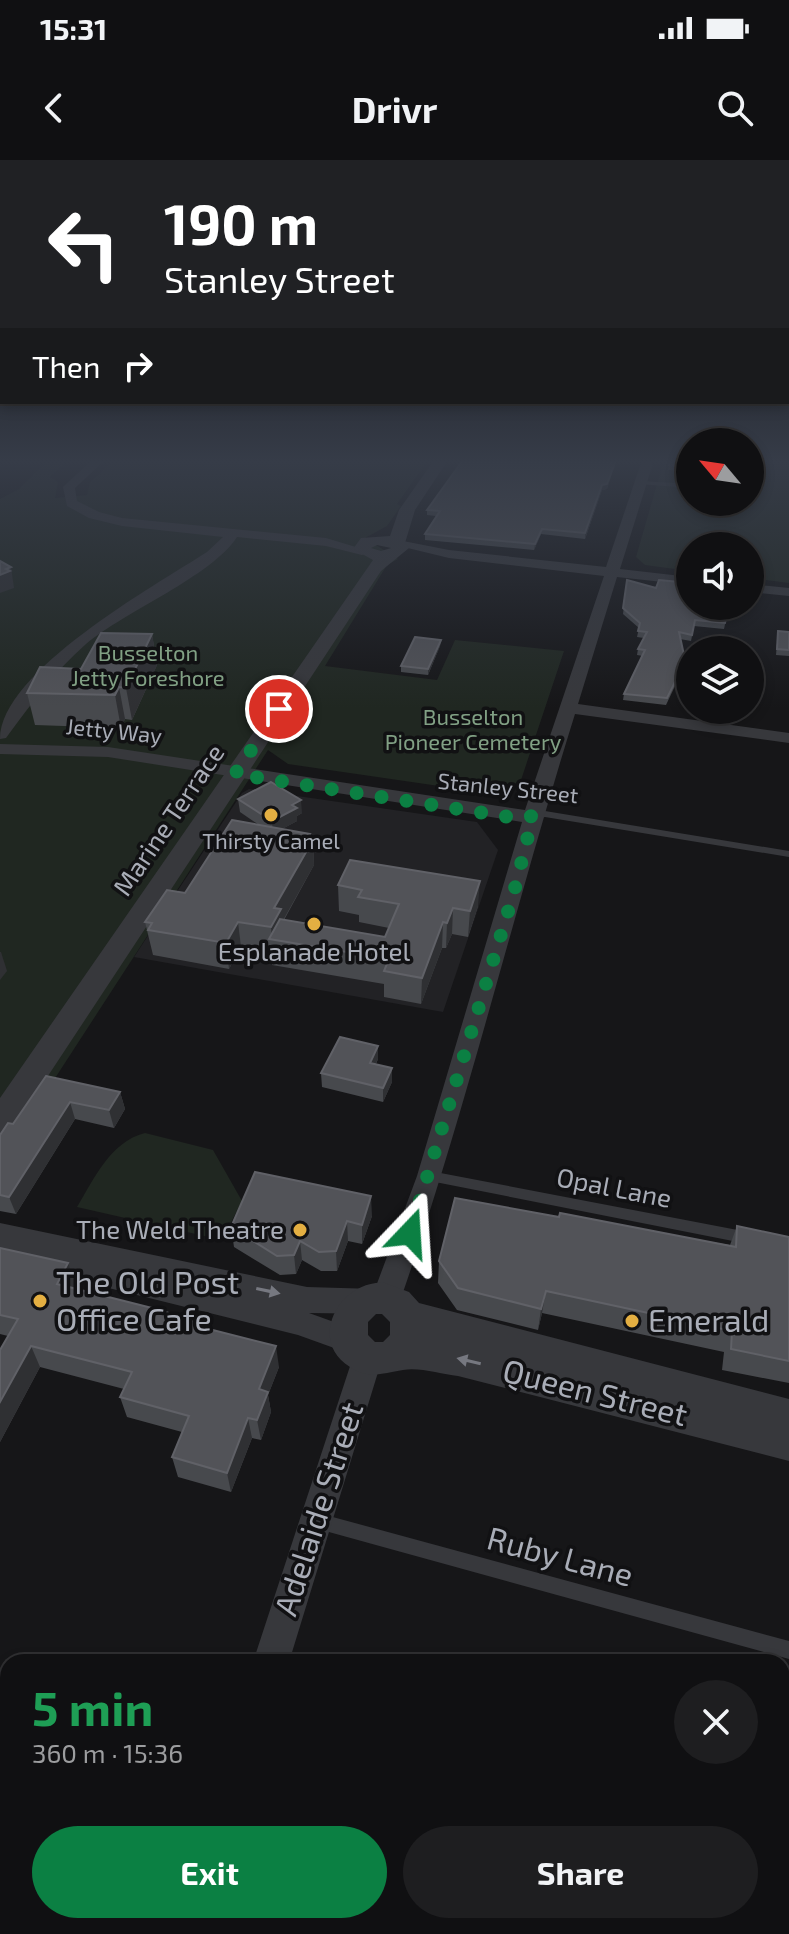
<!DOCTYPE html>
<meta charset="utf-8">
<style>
:root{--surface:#101012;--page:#1e1e20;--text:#f1f3f6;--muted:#9c9d9f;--line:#303032;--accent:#0b8043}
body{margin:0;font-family:"Exo 2",sans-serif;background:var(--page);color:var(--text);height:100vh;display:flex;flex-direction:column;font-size:30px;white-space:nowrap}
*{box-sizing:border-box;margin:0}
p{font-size:26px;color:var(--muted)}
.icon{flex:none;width:44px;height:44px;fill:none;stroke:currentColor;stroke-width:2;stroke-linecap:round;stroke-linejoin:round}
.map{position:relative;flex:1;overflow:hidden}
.panel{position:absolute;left:0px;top:1494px;width:790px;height:280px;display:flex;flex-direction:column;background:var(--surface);border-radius:24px 24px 0 0;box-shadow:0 4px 12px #0003,0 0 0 2px var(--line)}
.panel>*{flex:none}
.hud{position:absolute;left:0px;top:0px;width:790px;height:244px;box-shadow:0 4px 12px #0003,0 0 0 2px var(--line);background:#202124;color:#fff;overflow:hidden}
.needle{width:52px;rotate:299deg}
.buttons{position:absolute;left:676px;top:268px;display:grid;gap:16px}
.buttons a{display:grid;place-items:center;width:88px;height:88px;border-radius:50%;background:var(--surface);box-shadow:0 4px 12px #0003,0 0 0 2px var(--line);font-size:40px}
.pin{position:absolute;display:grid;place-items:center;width:68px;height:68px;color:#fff;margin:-34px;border:4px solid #fff;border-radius:50%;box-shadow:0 2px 8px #0007}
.me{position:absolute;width:88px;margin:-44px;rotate:20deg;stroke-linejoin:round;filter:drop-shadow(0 0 6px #0008)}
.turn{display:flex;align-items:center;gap:28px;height:168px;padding:0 32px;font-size:36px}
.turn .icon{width:104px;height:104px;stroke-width:2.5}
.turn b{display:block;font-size:56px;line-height:68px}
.then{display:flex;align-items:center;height:76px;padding:0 32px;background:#0003;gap:16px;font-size:30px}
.round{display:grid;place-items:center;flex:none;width:84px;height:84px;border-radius:42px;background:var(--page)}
.headline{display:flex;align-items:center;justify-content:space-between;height:136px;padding:0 32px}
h1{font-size:48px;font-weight:700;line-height:60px;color:#1e9e55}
.primary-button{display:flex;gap:16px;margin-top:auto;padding:16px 32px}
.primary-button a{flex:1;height:92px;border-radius:48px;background:var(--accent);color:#fff;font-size:32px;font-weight:700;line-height:92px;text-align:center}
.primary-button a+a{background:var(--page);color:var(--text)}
.status{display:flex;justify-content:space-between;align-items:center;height:56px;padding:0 40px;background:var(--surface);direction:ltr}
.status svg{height:22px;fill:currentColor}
header{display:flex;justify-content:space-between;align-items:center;height:104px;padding:0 32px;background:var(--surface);font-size:36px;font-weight:700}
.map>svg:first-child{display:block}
.built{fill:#222225}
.green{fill:#202721}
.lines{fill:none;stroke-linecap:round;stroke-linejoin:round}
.service{fill:#37383c;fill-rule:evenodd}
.minor{fill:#37383c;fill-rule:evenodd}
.tertiary{fill:#37383c;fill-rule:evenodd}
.wall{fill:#47494d}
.shaded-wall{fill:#2f3033}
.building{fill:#525358;stroke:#606167;stroke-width:2}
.oneway{fill:#767880}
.route{stroke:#0b8043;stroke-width:14;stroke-dasharray:0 25.2}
.poi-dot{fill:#e4af42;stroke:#111113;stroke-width:3}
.labels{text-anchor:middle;stroke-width:7;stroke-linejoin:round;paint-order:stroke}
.far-park-label{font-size:22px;fill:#81a084;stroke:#111113}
.far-street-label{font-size:22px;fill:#a9adb7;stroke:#111113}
.far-poi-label{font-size:22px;fill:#a9adb7;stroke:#111113}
.street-label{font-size:26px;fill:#a9adb7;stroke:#111113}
.poi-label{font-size:26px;fill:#a9adb7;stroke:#111113}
.near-poi-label{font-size:32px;fill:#a9adb7;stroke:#111113;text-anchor:start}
.near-street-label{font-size:32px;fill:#a9adb7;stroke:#111113}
</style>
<div class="status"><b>15:31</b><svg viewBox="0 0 49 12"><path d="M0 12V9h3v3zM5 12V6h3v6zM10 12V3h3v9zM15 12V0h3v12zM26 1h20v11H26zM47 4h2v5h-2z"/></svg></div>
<header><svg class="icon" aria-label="back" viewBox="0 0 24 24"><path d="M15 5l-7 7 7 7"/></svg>Drivr<svg class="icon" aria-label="search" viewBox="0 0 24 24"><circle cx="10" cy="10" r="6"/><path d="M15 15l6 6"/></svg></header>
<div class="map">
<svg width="789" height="1774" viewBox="0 0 789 1774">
<rect width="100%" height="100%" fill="#161618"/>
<polygon class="built" points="249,629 477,662 498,690 443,852 134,797 242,633"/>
<g class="green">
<polygon points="48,300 68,300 50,317 58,322 55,338 87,335 90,322 115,300 428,300 397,344 401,346 387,366 365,378 398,399 387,405 325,506 437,520 455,480 564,491 519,626 494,634 288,604 268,590 0,1003 0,339 19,329"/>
<polygon points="664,300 690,300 690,342 750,342 750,300 789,300 789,423 750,418 750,386 690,386 690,411 645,405 636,397"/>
<path d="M145 973 213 990 242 1041 222 1080 77 1047C94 1019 110 982 145 973Z"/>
</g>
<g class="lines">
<g class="service">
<polygon points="641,321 690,324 690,328 639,324"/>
<polygon points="545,651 789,691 789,697 545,657 533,659 528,656 530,654"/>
<polygon points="430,1011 748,1072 753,1074 755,1078 753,1082 748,1084 430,1021 425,1020 423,1016 425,1012"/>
<polygon points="318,1353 789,1481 789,1499 318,1369 312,1367 310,1361 312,1355"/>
</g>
<g class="minor">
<path d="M92 300H105L75 328 77 341 99 352 122 358 326 378 369 391 362 395 326 386 237 377C212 416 124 452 86 484 55 511 31 544 6 578L0 579C0 512 154 426 207 392L223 377 122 366 89 358 67 346 63 327Z"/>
<path d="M642 300H654L620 409 690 417V425L617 417 578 544 789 573V583L575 554C514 749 467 948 400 1141L395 1150 385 1154 309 1153 359 1171 363 1180 361 1185 368 1182 379 1186 383 1196 289 1502H253L355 1191 348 1193 298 1175 24 1107 0 1106V1063L307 1127 375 1129 417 1016 522 662 108 597 0 594V584L108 587 525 650 604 416 449 398 391 384 398 380 449 390 606 407Z"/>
<polygon points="750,424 789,428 789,436 750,432"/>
<polygon points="166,1766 208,1766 205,1774 163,1774"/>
</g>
<g class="tertiary">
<path d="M434 300H448L415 350 405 383 409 388 381 411 11 972 0 975V938L373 400 353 389 361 378 390 376 399 350ZM377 385 391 388 381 391 371 388Z"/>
<path d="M385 1123 409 1132 419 1143 789 1239V1301L458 1216C441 1214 419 1207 403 1210 382 1213 370 1220 350 1207 306 1180 341 1119 385 1123ZM382 1154 390 1162V1175L383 1182H375L368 1175V1162L376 1154Z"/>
</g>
</g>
<g class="wall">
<polygon points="463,300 612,300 611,303 615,303 607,329 602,330 585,379 541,374 534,390 425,380 425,374 436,356 427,355 427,350"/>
<polygon points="670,300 690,300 690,310 668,310"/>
<polygon points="627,420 690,446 729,446 724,469 694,466 691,481 680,479 687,509 686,515 682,527 675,526 666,545 623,540 624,534 643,496 637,495 638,489 644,478 637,477 639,468 623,454"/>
<polygon points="778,471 789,472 789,496 776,495"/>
<polygon points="152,474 157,505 132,560 125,559 121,568 35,565 27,533 81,509"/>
<polygon points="441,480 440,486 428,515 401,512 401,506"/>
<polygon points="238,639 302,653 297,656 297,661 282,669 313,680 314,705 284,760 385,777 389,768 359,762 359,755 339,751 338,725 478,746 468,777 452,774 446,788 442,788 421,844 384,837 384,824 272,805 271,792 241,787 229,809 153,795 145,762 185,733 259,665 240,652"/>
<polygon points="378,899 376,904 392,908 392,922 383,942 322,927 321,913"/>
<polygon points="46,916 120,932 125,949 114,968 75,959 16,1054 0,1051 0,975 13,964"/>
<polygon points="372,1056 362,1084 348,1081 337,1111 321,1111 302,1100 296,1114 280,1115 234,1087 231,1067"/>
<polygon points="559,1057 730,1085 737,1066 789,1077 789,1223 722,1210 724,1192 542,1153 538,1170 457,1150 438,1123 439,1101"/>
<polygon points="0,1088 76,1125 74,1129 203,1163 204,1168 279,1207 268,1235 271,1252 261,1280 252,1278 231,1332 178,1317 172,1297 182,1272 127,1257 120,1237 124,1229 40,1207 0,1282 0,1190 8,1176 0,1174"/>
</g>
<g class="shaded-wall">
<polygon points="615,303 607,329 602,330 585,379 585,373 602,325"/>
<polygon points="542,369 541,374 534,390 535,384"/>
<polygon points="11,407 14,428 0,433 0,415 6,409"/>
<polygon points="152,474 157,505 132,560 126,528"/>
<polygon points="441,480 440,486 428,515 428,509"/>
<polygon points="119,527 125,559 121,568 115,535"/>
<polygon points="301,640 302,653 297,656 297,661 273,674 272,661 292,645"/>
<polygon points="310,674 311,684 313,680 314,705 272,780 271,767 274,748"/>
<polygon points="480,721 478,746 468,777 470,751"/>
<polygon points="453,748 452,774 446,788 447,763"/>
<polygon points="238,762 241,787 229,809 226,783"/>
<polygon points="443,762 442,788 421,844 422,818"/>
<polygon points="0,792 1,792 7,811 0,820"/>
<polygon points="378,886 378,899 370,916 370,903"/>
<polygon points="392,908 392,922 383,942 383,928"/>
<polygon points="120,932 125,949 114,968 109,950"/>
<polygon points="70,942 75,959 16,1054 9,1037"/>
<polygon points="371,1036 372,1056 362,1084 362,1065"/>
<polygon points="347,1061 348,1081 337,1111 336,1091"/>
<polygon points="300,1081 302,1100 296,1114 294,1095"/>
<polygon points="68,1103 76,1125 65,1146 57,1124"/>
<polygon points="546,1131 542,1153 538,1170 541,1149"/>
<polygon points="31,1186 40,1207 0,1282 0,1242"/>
<polygon points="276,1186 279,1207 268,1235 271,1252 261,1280 257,1260 259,1229"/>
<polygon points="248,1258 252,1278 231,1332 227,1313"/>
</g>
<g class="building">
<polygon points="463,300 610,300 609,303 615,303 607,324 602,325 585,373 542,369 535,384 425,374 440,351 427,350"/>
<polygon points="670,300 690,300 690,304 669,305"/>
<polygon points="0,401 11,407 6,409 10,411 0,415"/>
<polygon points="627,420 656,428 659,420 690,423 690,446 729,446 725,463 695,460 692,475 679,472 687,509 683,520 676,520 667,538 624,534 645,490 638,489 647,472 638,471 640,463 623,448"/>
<polygon points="778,471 789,472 789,490 777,489"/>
<polygon points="101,473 152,474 126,528 119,527 115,535 27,533 40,507 81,509"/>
<polygon points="415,477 441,480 428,509 401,506"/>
<polygon points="271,622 301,640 292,645 297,648 272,661 238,639"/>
<polygon points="232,660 310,674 307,679 313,680 274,748 281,749 271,767 238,762 226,783 148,770 152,763 145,762 167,730 185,733"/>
<polygon points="350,700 480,721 470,751 453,748 447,763 443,762 422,818 384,811 389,799 269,779 280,759 385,777 399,744 358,737 362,730 338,725"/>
<polygon points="340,877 378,886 370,903 392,908 383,928 321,913"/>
<polygon points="46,916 120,932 109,950 70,942 9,1037 0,1035 0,975 8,963 13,964"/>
<polygon points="255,1012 371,1036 362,1065 347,1061 336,1091 319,1092 300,1081 294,1095 277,1096 231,1067"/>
<polygon points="455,1038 559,1057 560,1053 736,1087 737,1066 789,1077 789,1201 731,1189 732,1171 546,1131 541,1149 458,1128 439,1101"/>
<polygon points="0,1088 68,1103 57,1124 152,1148 203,1163 201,1167 276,1186 259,1229 268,1232 257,1260 248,1258 227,1313 172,1297 189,1256 120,1237 132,1212 31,1186 0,1242 0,1190 18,1159 0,1155"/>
</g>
<defs><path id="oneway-solid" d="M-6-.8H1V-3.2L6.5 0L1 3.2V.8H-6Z" transform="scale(2)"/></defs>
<g class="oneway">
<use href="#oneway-solid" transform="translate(268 1131) rotate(12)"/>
<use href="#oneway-solid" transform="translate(469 1201) rotate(-167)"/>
</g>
<linearGradient id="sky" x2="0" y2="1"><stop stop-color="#0c0c0d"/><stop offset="0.55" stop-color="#363c48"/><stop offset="1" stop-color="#363c48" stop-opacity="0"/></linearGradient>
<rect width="789" height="548" fill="url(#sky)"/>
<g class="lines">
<polyline class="route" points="279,549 235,614 516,658 533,656 514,732 410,1073"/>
</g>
<g class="poi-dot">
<circle cx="271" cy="655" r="8"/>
<circle cx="314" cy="764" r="8"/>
<circle cx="300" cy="1070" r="8"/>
<circle cx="40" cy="1141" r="8"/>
<circle cx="632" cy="1161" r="8"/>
</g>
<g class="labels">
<g class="far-park-label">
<text x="148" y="501">Busselton<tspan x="148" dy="25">Jetty Foreshore</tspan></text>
<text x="473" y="565">Busselton<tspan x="473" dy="25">Pioneer Cemetery</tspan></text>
</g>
<g class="far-street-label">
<text transform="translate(114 571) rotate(6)" y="8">Jetty Way</text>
<text transform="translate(508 628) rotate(6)" y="8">Stanley Street</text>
</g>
<g class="far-poi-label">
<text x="271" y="689">Thirsty Camel</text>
</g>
<g class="street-label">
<text transform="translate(169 660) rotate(-56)" y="9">Marine Terrace</text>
<text transform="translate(614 1028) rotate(11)" y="9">Opal Lane</text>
</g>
<g class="poi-label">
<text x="314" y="801">Esplanade Hotel</text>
<text x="284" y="1079" text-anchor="end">The Weld Theatre</text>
</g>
<g class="near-poi-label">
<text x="56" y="1134">The Old Post<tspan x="56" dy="37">Office Cafe</tspan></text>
<text x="648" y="1172">Emerald</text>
</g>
<g class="near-street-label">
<text transform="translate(595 1233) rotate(14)" y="11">Queen Street</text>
<text transform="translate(319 1349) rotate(-72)" y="11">Adelaide Street</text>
<text transform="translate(560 1397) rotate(15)" y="11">Ruby Lane</text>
</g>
</g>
</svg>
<div class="buttons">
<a><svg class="needle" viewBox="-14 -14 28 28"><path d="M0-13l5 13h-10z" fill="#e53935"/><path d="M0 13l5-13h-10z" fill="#9c9d9f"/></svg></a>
<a><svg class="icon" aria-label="sound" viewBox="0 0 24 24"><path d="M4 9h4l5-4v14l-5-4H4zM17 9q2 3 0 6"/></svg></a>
<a><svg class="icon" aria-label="layers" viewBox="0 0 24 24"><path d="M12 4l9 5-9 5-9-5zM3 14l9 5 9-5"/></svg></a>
</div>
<div class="pin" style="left:279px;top:549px;background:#d93025"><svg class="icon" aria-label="arrive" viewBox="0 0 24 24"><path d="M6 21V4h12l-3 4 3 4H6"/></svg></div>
<svg class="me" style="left:410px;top:1073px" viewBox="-20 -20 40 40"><path d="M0-17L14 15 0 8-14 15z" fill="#0b8043" stroke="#fff" stroke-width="4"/></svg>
<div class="hud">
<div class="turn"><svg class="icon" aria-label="left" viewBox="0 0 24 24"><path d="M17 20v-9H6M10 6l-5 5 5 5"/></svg><div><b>190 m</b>Stanley Street</div></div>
<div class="then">Then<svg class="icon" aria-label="right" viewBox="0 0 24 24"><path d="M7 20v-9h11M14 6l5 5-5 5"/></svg></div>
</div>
<section class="panel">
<div class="headline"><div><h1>5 min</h1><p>360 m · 15:36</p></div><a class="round"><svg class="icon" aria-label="close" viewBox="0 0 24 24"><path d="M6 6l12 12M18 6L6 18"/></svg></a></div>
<div class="primary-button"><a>Exit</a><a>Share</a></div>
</section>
</div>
